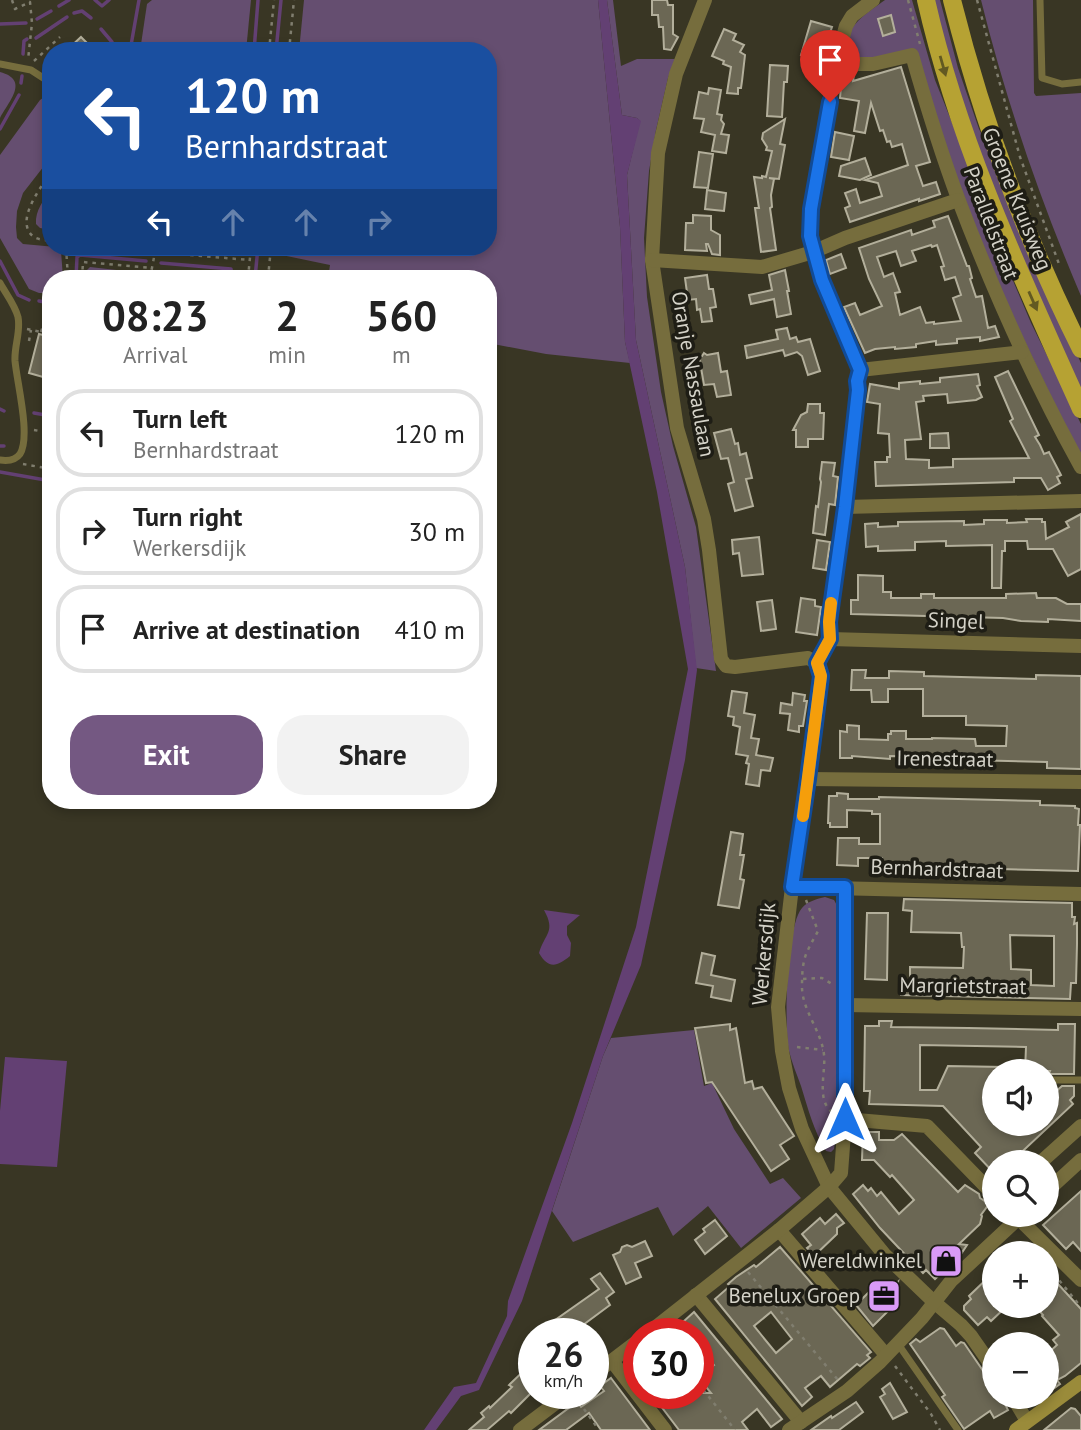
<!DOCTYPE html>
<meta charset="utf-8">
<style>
:root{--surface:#fff;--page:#f2f2f2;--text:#222;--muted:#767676;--line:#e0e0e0;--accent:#745882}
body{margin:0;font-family:"PT Sans",sans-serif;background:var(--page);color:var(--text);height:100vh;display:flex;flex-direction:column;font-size:26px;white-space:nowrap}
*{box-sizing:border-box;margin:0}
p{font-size:23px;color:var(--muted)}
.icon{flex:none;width:38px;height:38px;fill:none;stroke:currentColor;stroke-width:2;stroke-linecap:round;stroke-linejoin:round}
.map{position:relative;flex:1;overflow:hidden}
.drawer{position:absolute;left:42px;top:270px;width:455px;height:539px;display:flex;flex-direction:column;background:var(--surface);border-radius:28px;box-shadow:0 4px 10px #0003}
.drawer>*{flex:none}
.banner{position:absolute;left:42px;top:42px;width:455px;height:214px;border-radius:28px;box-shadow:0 4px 10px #0003;background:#1a4fa0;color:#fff;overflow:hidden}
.tools{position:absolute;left:982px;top:1059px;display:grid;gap:14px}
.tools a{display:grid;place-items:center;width:77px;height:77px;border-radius:50%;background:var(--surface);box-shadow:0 4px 10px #0003;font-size:35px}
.speed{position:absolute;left:518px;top:1318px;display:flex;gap:14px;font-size:35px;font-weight:700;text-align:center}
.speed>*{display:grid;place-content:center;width:91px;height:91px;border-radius:50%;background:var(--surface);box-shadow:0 4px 10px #0003;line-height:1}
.speed small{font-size:18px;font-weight:400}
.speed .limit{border:10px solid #d22;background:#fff;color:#111}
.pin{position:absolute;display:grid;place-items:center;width:60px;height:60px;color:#fff;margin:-72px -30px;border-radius:50% 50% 50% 0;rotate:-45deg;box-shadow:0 0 7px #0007}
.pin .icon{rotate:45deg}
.me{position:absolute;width:77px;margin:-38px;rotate:0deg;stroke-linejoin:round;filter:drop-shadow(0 0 5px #0008)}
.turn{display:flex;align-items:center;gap:24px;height:147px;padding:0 28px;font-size:32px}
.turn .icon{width:91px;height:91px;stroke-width:2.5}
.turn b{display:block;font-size:49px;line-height:60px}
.lanes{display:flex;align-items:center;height:66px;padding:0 28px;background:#0003;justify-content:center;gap:35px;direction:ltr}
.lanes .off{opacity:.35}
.eta{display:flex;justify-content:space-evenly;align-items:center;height:119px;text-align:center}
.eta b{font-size:42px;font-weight:600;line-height:49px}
.primary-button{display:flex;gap:14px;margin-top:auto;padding:14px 28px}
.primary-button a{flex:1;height:80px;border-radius:28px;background:var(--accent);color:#fff;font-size:28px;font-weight:600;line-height:80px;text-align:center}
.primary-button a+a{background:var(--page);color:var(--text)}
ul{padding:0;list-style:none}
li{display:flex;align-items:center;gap:21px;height:88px;margin:0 14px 10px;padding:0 14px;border:4px solid var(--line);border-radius:28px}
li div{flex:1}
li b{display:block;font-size:26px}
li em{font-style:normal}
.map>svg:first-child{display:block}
.green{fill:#654e70}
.water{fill:#634073}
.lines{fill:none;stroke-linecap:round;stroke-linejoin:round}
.stream{stroke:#634073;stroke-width:3.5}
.building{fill:#6b6754;stroke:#b3af9b;stroke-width:2;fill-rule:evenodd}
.path{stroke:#807e6f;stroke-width:2.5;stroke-dasharray:3.5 5;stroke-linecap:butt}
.lane{stroke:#766d3d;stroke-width:7}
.street{stroke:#766d3d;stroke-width:14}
.secondary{stroke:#9a8b3a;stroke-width:14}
.primary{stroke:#b6a233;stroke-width:18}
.oneway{fill:#625922}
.route-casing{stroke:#114b97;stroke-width:18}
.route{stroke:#1a73e8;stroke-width:12}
.slow{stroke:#f59e0b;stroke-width:12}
.labels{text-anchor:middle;stroke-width:7;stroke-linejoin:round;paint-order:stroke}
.street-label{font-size:21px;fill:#d4d2c8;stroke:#1e1d15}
.poi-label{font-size:21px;fill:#d4d2c8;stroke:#1e1d15;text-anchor:end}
</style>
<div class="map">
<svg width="1081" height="1430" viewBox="0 0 1081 1430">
<rect width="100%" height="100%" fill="#393624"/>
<g class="green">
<polygon points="152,0 251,0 246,51 140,51 147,4"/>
<polygon points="304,0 598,0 620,227 625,342 630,363 546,354 488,343 488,278 328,278 330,265 277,254 278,247 488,247 488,51 299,51"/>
<polygon points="607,0 613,0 621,66 637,59 675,59 668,78 656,130 649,171 644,238 647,297 661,392 673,446 696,527 716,671 696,668 685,567 636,340 627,175 640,121 637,118 622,115"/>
<path d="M885 0H912L935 80 963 150 994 236 1031 323 1081 424V460L988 264 953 169 914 49C896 53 862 64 846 52 843 27 867 13 885 0Z"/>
<polygon points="932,0 940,0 958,68 979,129 1002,176 1070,340 1081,363 1081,393 1052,333 975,142"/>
<path d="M981 0H1033L1034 93 1036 96 1081 93V296C1040 200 1006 101 981 0Z"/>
<path d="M0 72C30 80 9 101 0 118Z"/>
<polygon points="51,95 51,157 23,193 17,211 16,227 17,238 23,244 56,247 61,251 63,278 51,278 51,293 39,293 29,289 0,238 0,155 40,100 46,96"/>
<path d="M51 189V230L40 228 36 224C35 210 44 200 51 189Z"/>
<polygon points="90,267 143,273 145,274 145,278 86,278 87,270"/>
<path d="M825 897 834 900 839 909 838 1119 834 1149 831 1152 826 1151C814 1131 808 1109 801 1086 797 1075 792 1063 789 1051 784 1027 786 926 802 908 808 901 817 899 825 897Z"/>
<polygon points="694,1030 704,1086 712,1083 734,1129 770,1184 783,1178 801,1198 741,1248 708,1206 673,1236 658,1207 573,1242 552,1211 603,1056 611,1038"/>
</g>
<g class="water">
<polygon points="598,0 607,0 622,115 637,118 641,121 627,175 636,340 685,567 697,670 685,760 641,965 603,1056 522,1301 479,1390 461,1396 436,1430 424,1430 454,1387 476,1383 507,1316 508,1301 572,1123 636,927 688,669 657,492 625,342 620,227"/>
<path d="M544 910 580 915 567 926V935L571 943 570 956C557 967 548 969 539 953 545 933 556 932 544 910Z"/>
<polygon points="5,1057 67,1061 57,1167 0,1164 0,1111"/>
</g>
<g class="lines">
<g class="stream">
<polyline points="95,0 102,6 109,0"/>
<polyline points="59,6 69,0"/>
<polyline points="74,13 82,11 91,18"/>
<polyline points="37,19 51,11"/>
<polyline points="0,24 26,23"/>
<polyline points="101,29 112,42"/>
<polyline points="36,38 67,17"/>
<polyline points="130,51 139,0"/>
<polyline points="254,51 258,0"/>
<polyline points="276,51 281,0"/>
<polyline points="23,54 24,41 27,39"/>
<polyline points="21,83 22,76"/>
<polyline points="0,129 19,95"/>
<polyline points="0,261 18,295 29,300"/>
<polyline points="161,263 231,269 232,278"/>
<polyline points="76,278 77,257 80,255 146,261"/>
<polyline points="255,278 258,247"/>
<polyline points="39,301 51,303"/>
<polyline points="0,409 4,411"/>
<polyline points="34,413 51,416"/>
<polyline points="0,446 4,446"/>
<polyline points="0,472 51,481"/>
</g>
</g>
<g class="building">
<polygon points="652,0 667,0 668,5 673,5 673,34 678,37 671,50 664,49 663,27 659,27 658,15 652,15"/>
<polygon points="891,15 895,32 883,36 878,19"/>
<polygon points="811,21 832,27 830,33 832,33 826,56 823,55 822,59 816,60 801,55"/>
<polygon points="724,29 736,34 733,40 744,45 740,52 745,55 742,81 741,88 738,88 738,94 727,93 731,67 723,64 724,61 712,56"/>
<polygon points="81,37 95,51 66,51"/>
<polygon points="770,65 788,66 787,82 784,82 782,117 767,116"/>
<polygon points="901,67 930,162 916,166 923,186 936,182 940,194 919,201 919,199 850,222 845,208 850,206 845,193 856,189 860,203 882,196 878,183 865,180 908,165 902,144 892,147 890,141 887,142 883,130 880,131 871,103 865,133 854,131 859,101 840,98 842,76 843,74 854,74 853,81"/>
<polygon points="709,88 721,90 717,114 722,115 721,120 724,124 721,134 729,135 726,153 712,151 715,135 701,132 704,119 694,118 699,92 708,94"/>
<polygon points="785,119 780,144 785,145 779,179 769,178 774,179 771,195 772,207 770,208 776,250 761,252 755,208 759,208 754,177 762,178 762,176 766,177 772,151 766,150 767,147 762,139 763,133"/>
<polygon points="835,132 854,136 849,160 831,157"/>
<polygon points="699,152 713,154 708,188 694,187"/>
<polygon points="865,158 871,175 860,180 839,176 841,166"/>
<polygon points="707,190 726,193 724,211 705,209"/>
<polygon points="693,215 711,216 711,230 720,235 720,255 712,254 708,244 706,244 707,251 685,250 686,223 693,223"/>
<path d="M948 216 967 266H969L972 278 970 279 976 297 982 296 988 328 995 326 999 337 980 341V337L957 339V343L936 345V341L916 344V347L895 349V347L875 349 865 353 844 307 855 303 860 315 882 306 869 279 859 248 911 230 912 235 935 227 933 221ZM931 245 932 247 937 245 944 266 941 267 945 280 955 277 961 295 953 298 961 321 934 324V322L926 323 920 307 900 315 895 293 900 292 893 273 884 277 877 257 896 251 901 266 916 261 912 251Z"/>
<polygon points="841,254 846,268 830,274 826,260"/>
<polygon points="785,270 789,291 787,291 791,314 777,317 774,299 751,304 749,295 772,290 769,275"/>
<polygon points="707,275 709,289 713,289 716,307 710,308 712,321 702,322 700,309 697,310 696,299 688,300 685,278"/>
<polygon points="787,328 790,339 796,337 798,342 810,339 820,371 808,375 802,356 797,352 785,356 783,350 747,358 745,346 778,339 776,330"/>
<polygon points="39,334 51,337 51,344 43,377 29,373"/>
<polygon points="704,353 707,355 718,353 721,372 727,371 731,395 717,397 714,384 704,385 699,356 702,356"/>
<polygon points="1008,371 1039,435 1035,437 1040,445 1044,454 1049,452 1061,475 1057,477 1060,483 1048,490 1041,478 1014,478 1014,482 876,486 875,462 887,462 887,457 890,457 889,434 878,433 880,404 867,402 870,384 899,389 899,383 920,381 920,384 940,382 940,378 978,374 980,385 977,386 982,397 976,400 948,403 947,394 923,396 924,401 916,402 921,439 905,440 906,459 929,460 929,468 953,467 953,459 1029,458 1010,421 1013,419 995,377"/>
<polygon points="808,404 820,404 820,413 824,413 823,439 808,439 808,447 796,447 796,430 793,430 801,415 807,412"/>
<polygon points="731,429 735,444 738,443 740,455 746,453 752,478 746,479 753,506 735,511 728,484 734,482 728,458 721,459 714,433"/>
<polygon points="948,433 949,448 930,448 930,434"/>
<polygon points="822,462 835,463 833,476 838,477 835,505 829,504 825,535 813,533 816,506 818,507 821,482 820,479"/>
<polygon points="1081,514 1081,569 1068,576 1053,549 1028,549 1027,541 1005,541 1005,551 1002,551 1001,588 992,588 992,545 946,546 946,541 915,542 915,550 878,551 878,546 866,547 865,524 878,523 878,527 898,526 898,522 964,521 964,525 984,524 984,520 1007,520 1007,523 1027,522 1026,519 1042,519 1042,522 1045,522 1046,539 1069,527 1066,522"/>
<polygon points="759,537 763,574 742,576 739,553 733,554 732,540"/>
<polygon points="817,540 830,542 826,570 813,568"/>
<polygon points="858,575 883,576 883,592 891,592 891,598 921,598 921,594 934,594 934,598 1006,598 1006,594 1036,593 1037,598 1056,598 1067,604 1081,604 1081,621 1048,619 1048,622 1021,621 1003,618 851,614 851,600 858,600"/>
<polygon points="801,598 815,600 815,606 821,607 817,635 796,632"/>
<polygon points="772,600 776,629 761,631 757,602"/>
<polygon points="852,670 866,670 865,678 889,678 889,671 924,672 924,676 1036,679 1036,675 1081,676 1081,769 1047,768 1047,762 928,759 929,757 890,756 890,759 852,756 852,758 840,758 840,731 847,732 847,725 859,726 859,739 888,740 888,734 891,734 891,731 906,731 906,739 932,739 932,738 975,739 976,746 1006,746 1007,726 966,725 966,716 923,716 923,689 888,689 888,702 872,702 871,690 851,690"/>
<polygon points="732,691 747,693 744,713 755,715 751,738 759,739 756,755 773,758 770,771 761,770 759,786 746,784 749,764 746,763 748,756 736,754 740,727 733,725 734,717 728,716"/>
<polygon points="793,693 805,695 804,701 807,701 803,726 799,726 799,732 788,730 790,714 780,713 781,703 792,705"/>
<polygon points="837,793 848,794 848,799 879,799 879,797 1040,801 1040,805 1075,806 1075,808 1079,809 1078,825 1080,825 1078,871 882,866 882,858 858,858 858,866 837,865 838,838 859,838 859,844 880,844 880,814 872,814 872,811 847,810 847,827 830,827 830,823 828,823 829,796 837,796"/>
<polygon points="731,832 743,834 740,855 744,855 740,879 744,880 739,908 718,905"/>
<path d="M904 899 1072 903V917H1075L1074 924 1077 923V944L1076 983H1071L1070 999 901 995 902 983H910V967L963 968 964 947H962L961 933 911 932 912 911 903 910ZM1010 935 1054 936V986L1031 985V970L1011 969Z"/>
<polygon points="867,913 888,913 887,980 865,979"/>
<polygon points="702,953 715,956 711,975 735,980 731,1001 711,997 713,986 696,983"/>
<polygon points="879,1021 892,1021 891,1027 968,1028 1058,1030 1058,1024 1075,1024 1074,1074 1049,1074 1050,1071 1025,1071 1026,1047 920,1045 920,1090 937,1090 948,1066 1004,1067 1000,1071 994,1071 994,1097 991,1100 994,1103 994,1124 1046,1124 1046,1100 1062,1086 1074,1086 1074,1096 1070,1100 1073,1104 1011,1162 994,1162 994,1173 975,1153 981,1147 943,1106 869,1104 870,1091 864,1091 865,1026 879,1026"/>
<polygon points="730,1024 730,1030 736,1028 745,1083 752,1081 754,1089 762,1087 794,1136 780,1145 789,1159 771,1171 712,1082 706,1083 695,1028"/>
<polygon points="863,1132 879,1132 879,1140 894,1140 902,1134 958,1192 965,1185 979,1194 980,1198 989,1204 981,1215 982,1216 980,1224 959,1244 967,1245 961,1254 935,1279 926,1270 923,1273 914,1264 880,1228 853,1194 863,1185 868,1191 871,1188 877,1196 881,1192 899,1214 914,1200 892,1175 890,1177 874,1160 862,1160"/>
<polygon points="1081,1191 1081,1251 1073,1242 1066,1249 1043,1225"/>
<polygon points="836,1214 844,1223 837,1228 837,1234 814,1256 807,1248 811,1245 802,1234 820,1218 825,1224"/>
<polygon points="715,1220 727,1236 705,1254 695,1240 705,1232 703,1229"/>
<polygon points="645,1241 652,1256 635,1263 641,1277 626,1284 613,1255 620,1252 622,1247 627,1245 632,1247"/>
<path d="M780 1247 871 1352 867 1355 870 1358 860 1366 857 1364 830 1387 821 1376 805 1388 812 1397 802 1406 715 1299 730 1286 728 1284 736 1277 754 1265 756 1267ZM771 1312 792 1339 776 1353 754 1326Z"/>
<polygon points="1046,1271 1081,1309 1081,1363 1065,1376 1057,1380 1060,1384 1046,1394 1046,1367 1052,1364 1050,1363 1053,1361 1047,1354 1057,1345 1053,1340 1059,1335 1042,1316 1043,1315 1035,1306 1046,1306"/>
<polygon points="994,1272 994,1306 1007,1306 991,1321 987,1317 978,1325 964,1310 964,1306 971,1299 969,1296"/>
<polygon points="600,1273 614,1292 606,1298 610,1305 579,1328 583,1334 554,1334 548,1325 599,1289 591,1279"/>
<polygon points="898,1282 894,1300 896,1303 873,1326 856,1305 877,1284 887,1293"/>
<polygon points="694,1312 782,1419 771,1427 757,1409 742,1422 748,1430 679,1430 651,1393 711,1393 698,1377 714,1365 698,1346 698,1334 695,1334 684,1321"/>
<polygon points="940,1328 944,1329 956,1346 961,1342 964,1343 986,1375 990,1378 994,1384 994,1396 1001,1396 1008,1410 994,1418 990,1411 964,1429 942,1397 945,1395 910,1344 916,1339 920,1342"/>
<polygon points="534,1361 534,1390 511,1413 509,1411 487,1430 469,1430 484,1417 481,1413 489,1406 490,1408 512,1387 509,1385"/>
<polygon points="611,1378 650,1430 601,1430 589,1413 566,1430 539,1430 577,1402 581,1407 604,1391 600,1386"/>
<polygon points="890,1383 907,1412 893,1419 880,1397 885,1394 882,1389"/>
<polygon points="856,1402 863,1412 839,1430 811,1430 831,1416 832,1418"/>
<polygon points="1071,1408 1075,1409 1081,1416 1081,1430 1044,1430"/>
</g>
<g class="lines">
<g class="path">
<polyline points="12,0 15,9 30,2 32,23 28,60"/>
<polyline points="908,0 920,44"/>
<polyline points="977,0 1020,157 1059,264"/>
<polyline points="269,51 274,0"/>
<polyline points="289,51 294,0"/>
<polyline points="34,61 60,37"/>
<path d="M51 172C42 186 13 222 34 237 39 240 46 240 51 241"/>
<polyline points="66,247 68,278"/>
<polyline points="97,247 249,260"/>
<polyline points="82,278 83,262 152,268"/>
<polyline points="150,278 156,247"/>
<polyline points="248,278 251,247"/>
<polyline points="268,278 271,247"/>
<polyline points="27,329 51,334"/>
<polyline points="41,332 44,323 51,324"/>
<polyline points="29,341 31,330"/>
<polyline points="34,430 51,433"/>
<polyline points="23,464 51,469"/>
<path d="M806 900 818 931C815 937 811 943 808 950 802 961 802 976 802 988 803 1012 822 1032 824 1055 826 1072 816 1100 832 1112"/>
<polyline points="803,979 822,978 832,984"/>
<polyline points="797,1047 823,1050"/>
<polyline points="748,1272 838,1380"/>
<polyline points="1054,1274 1081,1307"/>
<polyline points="895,1366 931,1414 940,1430"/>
<polyline points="698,1383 735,1430"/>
<polyline points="579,1402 599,1430"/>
</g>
<g class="lane">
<polyline points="1040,0 1042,78 1062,84 1081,82"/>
<polyline points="0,64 31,70 51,83"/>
<path d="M0 283C6 294 15 305 18 317 21 332 14 346 15 361 17 383 31 436 20 454 15 461 7 461 0 460"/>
<polyline points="1046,1080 1081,1080"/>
<polyline points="898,1344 958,1430"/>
</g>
<g class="street">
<polyline points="705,0 676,74 658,153 652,260 677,428 704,519 709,550 721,659 726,666 735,667 808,658 817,663"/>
<polyline points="873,0 852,16 846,26 839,51 837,64 831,76 830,102 811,209 810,236 813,252 822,280 860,370 857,381 857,390 845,507 829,622 830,639 817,663 821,676 808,779 792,887 778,1007 782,1051 789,1088 802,1129 829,1187 884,1254 934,1302 961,1325 971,1336 994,1369"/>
<path d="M837 64H873L912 55C926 104 941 153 959 201 994 293 1034 382 1081 467"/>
<polyline points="652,260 762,267 813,252 845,238 958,200"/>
<polyline points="860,370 1022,352"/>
<polyline points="845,507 1081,501"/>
<polyline points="830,639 1081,646"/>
<polyline points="808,779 1081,782"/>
<polyline points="792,887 1081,894"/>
<polyline points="845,1005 1081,1009"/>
<polyline points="845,1119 927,1126 994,1195"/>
<polyline points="1041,1162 1081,1126"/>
<polyline points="1046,1192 1081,1160"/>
<polyline points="1014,1214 1081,1280"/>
<polyline points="779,1230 886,1355"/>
<polyline points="696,1295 801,1422"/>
<polyline points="647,1334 779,1230 829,1187 841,1173 845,1119 845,887"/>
<polyline points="612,1361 665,1430"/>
<polyline points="593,1375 639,1340"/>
<polyline points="1012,1396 1027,1421"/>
<polyline points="520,1430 569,1393"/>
<polyline points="789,1430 847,1391 880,1362 922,1318 951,1281 1023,1214"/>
</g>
<polyline class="secondary" points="1016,1430 1081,1382"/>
<g class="primary">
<path d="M926 0C958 142 1021 276 1081 409"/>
<path d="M952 0C982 120 1026 239 1081 349"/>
</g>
</g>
<defs><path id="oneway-solid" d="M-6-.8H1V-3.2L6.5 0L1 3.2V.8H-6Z" transform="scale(1.75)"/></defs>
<g class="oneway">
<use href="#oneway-solid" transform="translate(943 66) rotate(74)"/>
<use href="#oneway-solid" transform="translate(1033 301) rotate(66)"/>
</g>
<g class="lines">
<defs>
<polyline id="route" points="830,102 811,209 810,236 822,280 860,370 857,381 858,390 845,507 829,622 830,639 817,663 821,676 808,779 792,887 845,887 845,1119"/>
</defs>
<use href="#route" class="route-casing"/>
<use href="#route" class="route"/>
<polyline class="slow" points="803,816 821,676 817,663 830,639 829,622 831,603"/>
</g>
<defs>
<symbol id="shop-square" viewBox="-11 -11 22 22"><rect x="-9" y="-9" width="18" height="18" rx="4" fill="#d99af7" stroke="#1e1d15"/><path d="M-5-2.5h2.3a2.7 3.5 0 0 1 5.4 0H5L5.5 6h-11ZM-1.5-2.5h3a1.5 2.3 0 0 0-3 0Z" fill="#111"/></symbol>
<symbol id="office-square" viewBox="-11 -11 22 22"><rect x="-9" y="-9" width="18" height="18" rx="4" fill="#d99af7" stroke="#1e1d15"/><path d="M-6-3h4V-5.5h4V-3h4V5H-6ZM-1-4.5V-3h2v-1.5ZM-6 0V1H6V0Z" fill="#111"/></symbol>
</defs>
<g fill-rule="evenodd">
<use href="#shop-square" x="927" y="1242" width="38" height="38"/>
<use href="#office-square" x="865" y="1277" width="38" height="38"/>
</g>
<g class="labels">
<g class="street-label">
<text transform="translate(1017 199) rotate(68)" y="7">Groene Kruisweg</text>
<text transform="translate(991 223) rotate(69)" y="7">Parallelstraat</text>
<text transform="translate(693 374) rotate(80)" y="7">Oranje Nassaulaan</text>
<text transform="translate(956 621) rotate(2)" y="7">Singel</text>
<text transform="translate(945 759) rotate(1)" y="7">Irenestraat</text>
<text transform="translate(937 869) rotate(2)" y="7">Bernhardstraat</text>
<text transform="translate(764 954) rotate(-85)" y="7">Werkersdijk</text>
<text transform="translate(963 986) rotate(1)" y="7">Margrietstraat</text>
</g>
<g class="poi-label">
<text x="922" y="1268">Wereldwinkel</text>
<text x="860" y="1303">Benelux Groep</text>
</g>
</g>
</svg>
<div class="tools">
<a><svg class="icon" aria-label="sound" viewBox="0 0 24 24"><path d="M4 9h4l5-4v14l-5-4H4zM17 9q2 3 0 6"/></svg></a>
<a><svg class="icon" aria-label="search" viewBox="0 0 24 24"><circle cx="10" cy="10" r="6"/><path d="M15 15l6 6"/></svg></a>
<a>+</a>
<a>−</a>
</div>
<div class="speed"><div>26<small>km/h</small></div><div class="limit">30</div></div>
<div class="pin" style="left:830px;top:102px;background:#d93025"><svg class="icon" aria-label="arrive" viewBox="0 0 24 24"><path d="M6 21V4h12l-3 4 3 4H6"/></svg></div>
<svg class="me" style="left:845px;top:1119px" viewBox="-20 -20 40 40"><path d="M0-17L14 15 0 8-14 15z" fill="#1a73e8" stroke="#fff" stroke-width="4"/></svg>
<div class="banner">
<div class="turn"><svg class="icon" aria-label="left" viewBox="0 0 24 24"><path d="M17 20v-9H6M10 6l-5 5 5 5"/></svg><div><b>120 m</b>Bernhardstraat</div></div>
<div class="lanes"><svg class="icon" aria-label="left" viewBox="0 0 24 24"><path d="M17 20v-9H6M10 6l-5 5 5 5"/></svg><svg class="icon off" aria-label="ahead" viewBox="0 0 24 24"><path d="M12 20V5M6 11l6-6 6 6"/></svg><svg class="icon off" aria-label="ahead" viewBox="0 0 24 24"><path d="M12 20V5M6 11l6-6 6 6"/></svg><svg class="icon off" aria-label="right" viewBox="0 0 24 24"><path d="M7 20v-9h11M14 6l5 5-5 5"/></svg></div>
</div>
<section class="drawer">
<div class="eta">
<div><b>08:23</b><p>Arrival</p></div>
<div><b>2</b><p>min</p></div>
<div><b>560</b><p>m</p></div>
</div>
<ul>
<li><svg class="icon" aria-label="left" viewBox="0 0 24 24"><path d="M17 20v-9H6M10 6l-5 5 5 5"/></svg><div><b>Turn left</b><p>Bernhardstraat</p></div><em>120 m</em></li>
<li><svg class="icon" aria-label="right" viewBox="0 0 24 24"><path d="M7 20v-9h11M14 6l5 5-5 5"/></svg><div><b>Turn right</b><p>Werkersdijk</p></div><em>30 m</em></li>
<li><svg class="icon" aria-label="arrive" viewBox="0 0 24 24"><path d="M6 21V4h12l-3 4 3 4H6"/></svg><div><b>Arrive at destination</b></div><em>410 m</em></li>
</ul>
<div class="primary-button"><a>Exit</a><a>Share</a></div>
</section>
</div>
